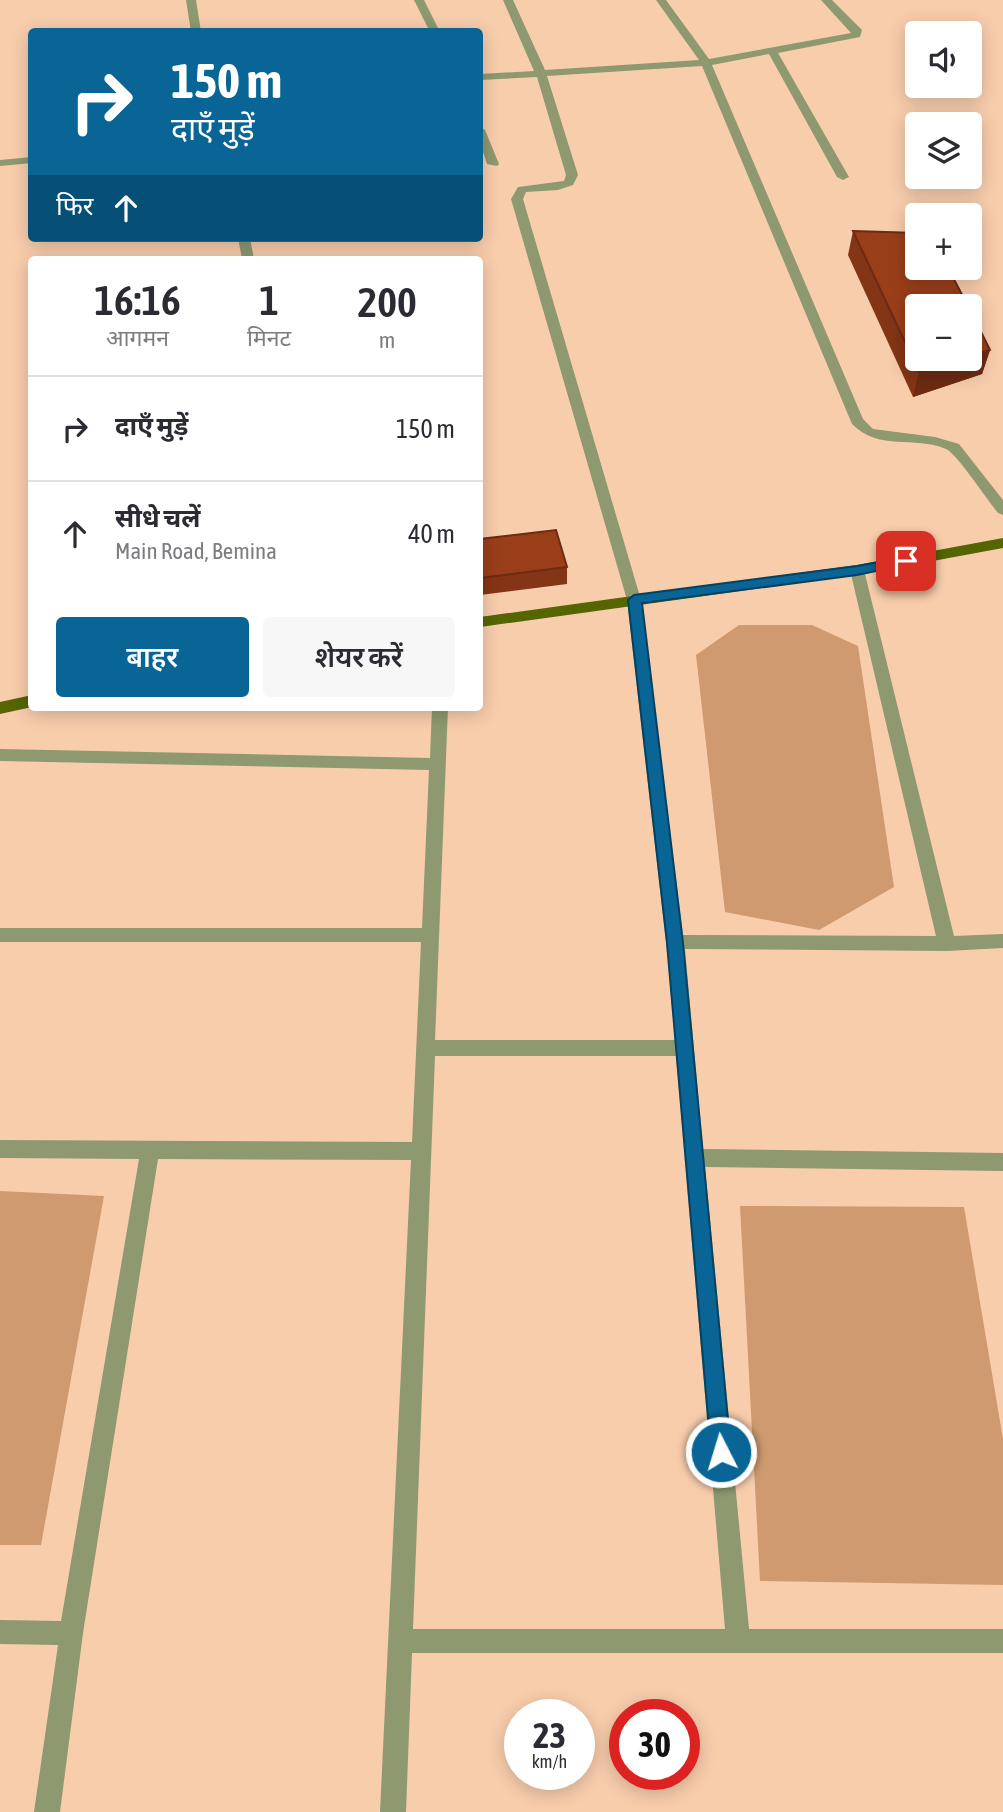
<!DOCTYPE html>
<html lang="hi">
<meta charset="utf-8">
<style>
:root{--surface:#fff;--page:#f7f7f7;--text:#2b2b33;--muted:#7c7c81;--line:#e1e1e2;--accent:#086595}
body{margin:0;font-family:"Asap Condensed","Noto Sans Devanagari",sans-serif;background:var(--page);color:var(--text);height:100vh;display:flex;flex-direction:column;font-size:26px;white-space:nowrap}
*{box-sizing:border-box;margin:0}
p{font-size:23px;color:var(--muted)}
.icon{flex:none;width:38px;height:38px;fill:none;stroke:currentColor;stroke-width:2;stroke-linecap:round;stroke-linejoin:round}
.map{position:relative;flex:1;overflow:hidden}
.panel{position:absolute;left:28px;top:256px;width:455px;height:455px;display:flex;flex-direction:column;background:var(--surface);border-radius:7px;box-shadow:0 4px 18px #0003}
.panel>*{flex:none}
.top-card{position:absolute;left:28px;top:28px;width:455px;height:214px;border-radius:7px;box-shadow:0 4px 18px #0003;background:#086595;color:#fff;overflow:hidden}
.fabs{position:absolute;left:905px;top:21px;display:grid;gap:14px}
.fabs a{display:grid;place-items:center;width:77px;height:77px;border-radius:7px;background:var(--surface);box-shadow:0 4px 18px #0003;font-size:35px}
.speed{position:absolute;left:504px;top:1699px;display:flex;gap:14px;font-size:35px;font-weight:700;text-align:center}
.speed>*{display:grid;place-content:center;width:91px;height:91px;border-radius:50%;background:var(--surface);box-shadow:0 4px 18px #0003;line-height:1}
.speed small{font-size:18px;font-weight:400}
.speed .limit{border:10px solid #d22;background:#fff;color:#111}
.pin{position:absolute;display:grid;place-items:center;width:60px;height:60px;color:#fff;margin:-30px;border-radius:14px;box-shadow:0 4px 10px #0006}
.me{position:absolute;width:77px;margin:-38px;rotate:355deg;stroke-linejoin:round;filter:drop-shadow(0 0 5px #0008)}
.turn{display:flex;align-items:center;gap:24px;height:147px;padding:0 28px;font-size:32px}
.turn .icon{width:91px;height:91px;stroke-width:2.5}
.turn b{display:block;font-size:49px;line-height:60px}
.then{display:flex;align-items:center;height:66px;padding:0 28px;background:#0003;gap:14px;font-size:26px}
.eta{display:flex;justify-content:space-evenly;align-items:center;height:119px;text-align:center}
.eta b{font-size:42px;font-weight:600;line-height:49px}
.action{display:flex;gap:14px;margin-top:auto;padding:14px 28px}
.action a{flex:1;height:80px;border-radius:7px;background:var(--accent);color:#fff;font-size:28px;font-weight:600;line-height:80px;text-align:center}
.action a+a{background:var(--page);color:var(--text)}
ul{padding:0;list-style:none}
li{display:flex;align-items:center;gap:21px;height:105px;padding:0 28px;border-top:2px solid var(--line)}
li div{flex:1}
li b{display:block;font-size:26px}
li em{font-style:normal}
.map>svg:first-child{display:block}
.green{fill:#cf9a6f}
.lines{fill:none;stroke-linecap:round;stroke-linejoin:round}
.minor{fill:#8e9970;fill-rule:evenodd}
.primary{fill:#546502;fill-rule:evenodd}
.wall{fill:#843516}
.shaded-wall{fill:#6c2b12}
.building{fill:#9a3e1a;stroke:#6c2b12;stroke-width:2}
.route{fill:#086595;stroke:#054261;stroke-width:2}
</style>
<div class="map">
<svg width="1003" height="1812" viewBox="0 0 1003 1812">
<rect width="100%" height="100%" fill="#f8cdac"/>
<g class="green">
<polygon points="739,625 812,625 858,646 894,887 819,930 725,912 696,655"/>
<polygon points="0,1191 104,1196 41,1545 0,1545"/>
<polygon points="740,1206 964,1207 1003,1439 1003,1585 760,1581"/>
</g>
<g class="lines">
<g class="minor">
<polygon points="186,0 196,0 201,32 191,32"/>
<polygon points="414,0 424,0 440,32 430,32"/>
<path d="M503 0H513L545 70 699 60 656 0H666L709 59 851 33 821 0H832L862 30 860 37 778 53 849 177 843 180 837 177 769 54 712 65 863 419 873 429 935 437 959 444 1003 500V515L998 513C988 501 957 454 946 449 914 435 880 452 852 424L702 66 547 76 578 175 573 185 558 190 526 192 523 199 641 600 683 935 936 936 850 570 857 565 864 570 954 936 1003 934V948L947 951 685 949 703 1149 1003 1153V1171L705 1167 749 1629H1003V1653H412L406 1812H380L411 1160 158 1159 83 1633 60 1812H34L58 1645 0 1644V1620L61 1621 139 1159 0 1158V1140L412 1142 421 942H0V928H422L429 770 0 761V749L430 758 432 707H448L435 1040H675L666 942 627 600 511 199 518 187 564 181 566 175 537 77 480 80V74L534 71ZM435 1056H676L725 1629H413Z"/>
<polygon points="480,127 485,130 499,164 497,166 487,164 480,143"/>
<polygon points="32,157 32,163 0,166 0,160"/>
<polygon points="238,238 250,238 254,259 242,259"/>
</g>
<g class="primary">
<polygon points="1003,538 1003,548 857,575 480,627 480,617 857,565"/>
<polygon points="32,695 32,707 0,714 0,702"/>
</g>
</g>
<g class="wall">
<polygon points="853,231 990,350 982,374 913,397 848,255"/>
<polygon points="480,539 567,567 567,584 480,595"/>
</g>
<polygon class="shaded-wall" points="990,350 982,374 913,397 919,372 961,359 970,359 970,356"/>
<g class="building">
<polygon points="853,231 917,233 917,268 948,268 968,306 917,306 917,359 961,359 919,372"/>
<polygon points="970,310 990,350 970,356"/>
<polygon points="556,530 567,567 480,578 480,539"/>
</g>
<polygon class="route" points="906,557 910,558 910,564 857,575 642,603 683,943 731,1452 728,1460 721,1463 714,1460 711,1452 667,943 628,600 634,595 857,566"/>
</svg>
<div class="fabs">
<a><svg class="icon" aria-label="sound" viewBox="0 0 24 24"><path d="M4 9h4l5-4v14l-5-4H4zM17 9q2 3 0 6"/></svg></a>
<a><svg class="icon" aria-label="layers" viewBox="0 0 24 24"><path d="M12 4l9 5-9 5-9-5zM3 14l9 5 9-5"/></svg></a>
<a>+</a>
<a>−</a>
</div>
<div class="speed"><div>23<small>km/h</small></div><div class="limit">30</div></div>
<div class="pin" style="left:906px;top:561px;background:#d93025"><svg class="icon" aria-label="arrive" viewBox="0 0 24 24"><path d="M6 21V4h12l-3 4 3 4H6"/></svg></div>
<svg class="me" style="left:721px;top:1452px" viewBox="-20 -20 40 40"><circle r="17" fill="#086595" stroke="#fff" stroke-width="3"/><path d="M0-11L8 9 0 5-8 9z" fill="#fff"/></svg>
<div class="top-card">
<div class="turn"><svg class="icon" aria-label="right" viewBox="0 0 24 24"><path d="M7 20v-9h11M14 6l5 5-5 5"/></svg><div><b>150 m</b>दाएँ मुड़ें</div></div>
<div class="then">फिर<svg class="icon" aria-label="ahead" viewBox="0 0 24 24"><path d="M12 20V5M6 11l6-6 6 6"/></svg></div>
</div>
<section class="panel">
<div class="eta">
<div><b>16:16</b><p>आगमन</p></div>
<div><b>1</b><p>मिनट</p></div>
<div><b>200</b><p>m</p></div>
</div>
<ul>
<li><svg class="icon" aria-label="right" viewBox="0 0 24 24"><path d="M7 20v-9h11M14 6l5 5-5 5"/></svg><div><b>दाएँ मुड़ें</b></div><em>150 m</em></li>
<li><svg class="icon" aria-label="ahead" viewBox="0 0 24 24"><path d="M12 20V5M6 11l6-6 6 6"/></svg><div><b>सीधे चलें</b><p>Main Road, Bemina</p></div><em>40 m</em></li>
</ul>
<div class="action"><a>बाहर</a><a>शेयर करें</a></div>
</section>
</div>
